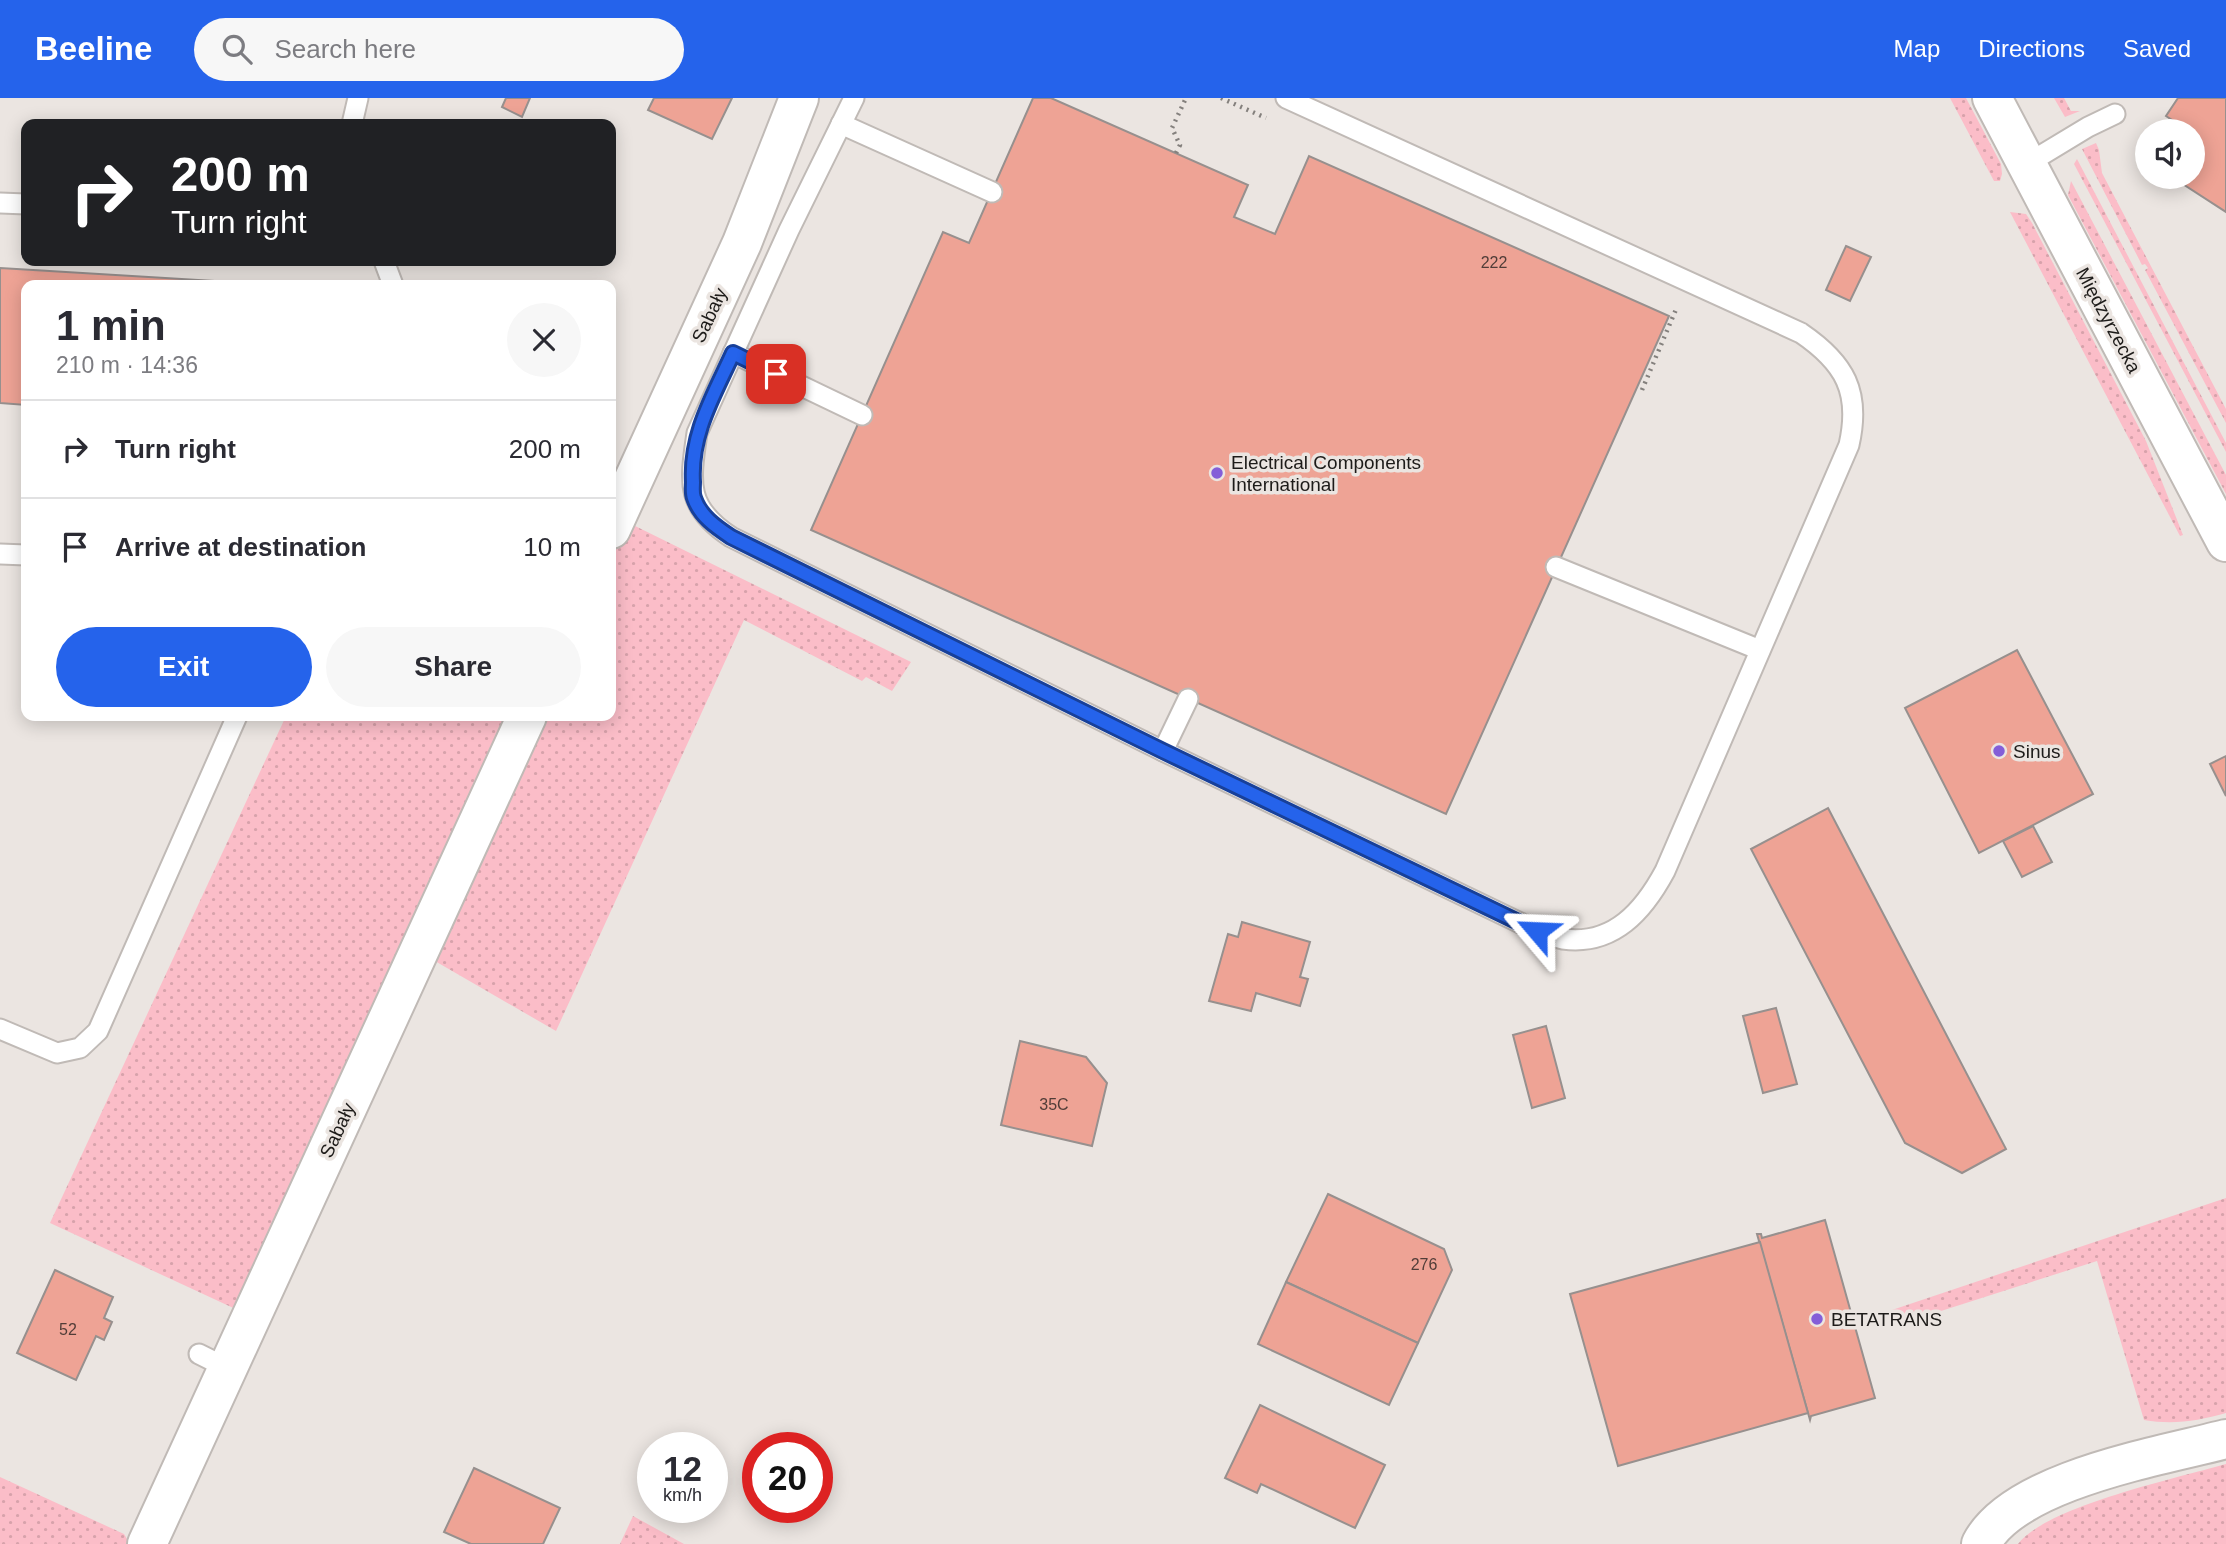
<!DOCTYPE html>
<meta charset="utf-8">
<style>
:root{--surface:#fff;--page:#f7f7f7;--text:#2b2b33;--muted:#7c7c81;--line:#e1e1e2;--accent:#2563eb}
body{margin:0;font-family:Helvetica,sans-serif;background:var(--page);color:var(--text);height:100vh;display:flex;flex-direction:column;font-size:26px;white-space:nowrap}
*{box-sizing:border-box;margin:0}
p{font-size:23px;color:var(--muted)}
.icon{flex:none;width:38px;height:38px;fill:none;stroke:currentColor;stroke-width:2;stroke-linecap:round;stroke-linejoin:round}
.map{position:relative;flex:1;overflow:hidden}
.panel{position:absolute;left:21px;top:182px;width:595px;height:441px;display:flex;flex-direction:column;background:var(--surface);border-radius:14px;box-shadow:0 4px 18px #0003}
.panel>*{flex:none}
.hud{position:absolute;left:21px;top:21px;width:595px;height:147px;border-radius:14px;box-shadow:0 4px 18px #0003;background:#202124;color:#fff;overflow:hidden}
.fabs{position:absolute;left:2135px;top:21px;display:grid;gap:14px}
.fabs a{display:grid;place-items:center;width:70px;height:70px;border-radius:50%;background:var(--surface);box-shadow:0 4px 18px #0003;font-size:35px}
.speed{position:absolute;left:637px;top:1334px;display:flex;gap:14px;font-size:35px;font-weight:700;text-align:center}
.speed>*{display:grid;place-content:center;width:91px;height:91px;border-radius:50%;background:var(--surface);box-shadow:0 4px 18px #0003;line-height:1}
.speed small{font-size:18px;font-weight:400}
.speed .limit{border:10px solid #d22;background:#fff;color:#111}
.pin{position:absolute;display:grid;place-items:center;width:60px;height:60px;color:#fff;margin:-30px;border-radius:14px;box-shadow:0 4px 10px #0006}
.me{position:absolute;width:77px;margin:-38px;rotate:296deg;stroke-linejoin:round;filter:drop-shadow(0 0 5px #0008)}
.turn{display:flex;align-items:center;gap:24px;height:147px;padding:0 35px;font-size:32px}
.turn .icon{width:91px;height:91px;stroke-width:2.5}
.turn b{display:block;font-size:49px;line-height:60px}
.round{display:grid;place-items:center;flex:none;width:74px;height:74px;border-radius:37px;background:var(--page)}
.head{display:flex;align-items:center;justify-content:space-between;height:119px;padding:0 35px}
h1{font-size:42px;font-weight:600;line-height:52px}
.cta{display:flex;gap:14px;margin-top:auto;padding:14px 35px}
.cta a{flex:1;height:80px;border-radius:42px;background:var(--accent);color:#fff;font-size:28px;font-weight:600;line-height:80px;text-align:center}
.cta a+a{background:var(--page);color:var(--text)}
ul{padding:0;list-style:none}
li{display:flex;align-items:center;gap:21px;height:98px;padding:0 35px;border-top:2px solid var(--line)}
li div{flex:1}
li b{display:block;font-size:26px}
li em{font-style:normal}
header{display:flex;align-items:center;gap:42px;box-sizing:border-box;height:98px;padding:0 35px;background:var(--accent);color:#fff}
header strong{font-size:33px}
nav{display:flex;gap:38px;margin-inline-start:auto;font-size:24px}
.search{width:490px;height:63px;background:var(--page);display:flex;align-items:center;gap:18px;box-sizing:border-box;padding:0 24px;border-radius:38px;color:var(--muted);font-size:26px}
.map>svg:first-child{display:block}
.grass{fill:url(#grass-dots)}
.building{fill:#eea395;stroke:#97908e;stroke-width:2}
.lines{fill:none;stroke-linecap:round;stroke-linejoin:round}
.lane-casing{stroke:#c0bab6;stroke-width:23}
.street-casing{stroke:#c0bab6;stroke-width:42}
.secondary-casing{stroke:#c0bab6;stroke-width:42}
.path{stroke:#84807d;stroke-width:4.5;stroke-dasharray:2 5;stroke-linecap:butt}
.lane{stroke:#fff;stroke-width:19}
.street{stroke:#fff;stroke-width:38}
.secondary{stroke:#fff;stroke-width:38}
.route-casing{stroke:#184099;stroke-width:18}
.route{stroke:#2563eb;stroke-width:12}
.poi-dot{fill:#845ed8;stroke:#ebe5e1;stroke-width:2.5}
.labels{text-anchor:middle;stroke-width:7;stroke-linejoin:round;paint-order:stroke}
.number-label{font-size:16px;fill:#513d38}
.street-label{font-size:19px;fill:#1d1b19;stroke:#ebe5e1}
.poi-label{font-size:19px;fill:#1d1b19;stroke:#ebe5e1;text-anchor:start}
</style>
<header>
<strong>Beeline</strong>
<div class="search"><svg class="icon" aria-label="search" viewBox="0 0 24 24"><circle cx="10" cy="10" r="6"/><path d="M15 15l6 6"/></svg>Search here</div>
<nav><a>Map</a><a>Directions</a><a>Saved</a></nav>
</header>
<div class="map">
<svg width="2226" height="1446" viewBox="0 0 2226 1446">
<defs>
<pattern id="grass-dots" width="8" height="8" patternUnits="userSpaceOnUse" patternTransform="scale(1.75)"><rect width="8" height="8" fill="#fbbdc8"/><path d="M2 2h.1M6 6h.1" fill="none" stroke="#d7a2ab" stroke-width="1.8" stroke-linecap="round"/></pattern>
</defs>
<rect width="100%" height="100%" fill="#ebe5e1"/>
<g class="grass">
<polygon points="1950,0 1966,0 2001,66 2002,76 2000,83 1994,83"/>
<polygon points="2054,0 2064,0 2071,13 2080,13 2065,19"/>
<polygon points="2096,45 2099,52 2102,75 2226,311 2226,325 2145,172 2148,170 2145,166 2142,167 2082,51"/>
<polygon points="2077,61 2226,345 2226,354 2074,66"/>
<polygon points="2071,83 2226,377 2226,396 2068,97"/>
<polygon points="2010,114 2026,116 2032,125 2146,343 2183,437 2180,438"/>
<polygon points="627,424 911,564 892,593 866,579 862,583 744,522 556,933 428,859 537,618 611,618 611,459"/>
<polygon points="286,618 515,618 242,1214 50,1125"/>
<path d="M2226 1100V1315C2198 1323 2173 1327 2144 1322L2097 1163 1891 1229 1886 1214Z"/>
<path d="M2226 1366V1446H2018C2047 1408 2178 1380 2226 1366Z"/>
<polygon points="0,1379 124,1436 130,1446 0,1446"/>
<polygon points="633,1418 684,1446 620,1446"/>
</g>
<g class="building">
<polygon points="506,0 530,0 522,19 502,9"/>
<polygon points="654,0 732,0 712,41 648,12"/>
<polygon points="1033,0 1051,0 1248,87 1234,119 1275,136 1309,58 1669,218 1446,716 811,432 943,134 969,145"/>
<polygon points="2178,0 2226,0 2226,114 2172,79 2193,79 2193,33 2189,33 2166,18"/>
<polygon points="1846,148 1871,159 1850,203 1826,192"/>
<polygon points="0,170 282,187 26,187 26,307 0,305"/>
<polygon points="2017,552 2093,696 1979,755 1905,610"/>
<polygon points="2226,658 2226,698 2210,666"/>
<polygon points="1828,710 2006,1051 1962,1075 1905,1045 1751,751"/>
<polygon points="2033,728 2052,764 2022,779 2003,743"/>
<polygon points="1242,824 1310,844 1300,879 1308,881 1300,908 1256,895 1251,913 1209,903 1228,836 1238,839"/>
<polygon points="1776,910 1797,986 1763,995 1743,918"/>
<polygon points="1546,928 1565,1000 1532,1010 1513,937"/>
<polygon points="1020,943 1086,959 1107,985 1092,1048 1001,1027"/>
<polygon points="1328,1096 1444,1151 1452,1172 1418,1245 1286,1184"/>
<polygon points="1825,1122 1875,1300 1811,1318 1810,1322 1757,1136 1761,1136 1762,1140"/>
<polygon points="1760,1144 1808,1315 1618,1368 1570,1196"/>
<polygon points="55,1172 113,1199 104,1220 112,1224 104,1242 96,1238 76,1282 17,1255"/>
<polygon points="1286,1184 1418,1245 1389,1307 1258,1246"/>
<polygon points="1260,1307 1385,1367 1355,1430 1261,1386 1257,1395 1225,1380"/>
<polygon points="474,1370 560,1410 543,1446 471,1446 444,1434"/>
</g>
<g class="lines">
<defs>
<g id="lane">
<path d="M854 0 789 132 697 335C690 384 685 409 731 439L1163 653 1537 833C1546 836 1555 839 1563 841 1614 848 1644 812 1665 773L1849 347C1861 294 1845 265 1801 235L1286 0"/>
<polyline points="352,26 358,0"/>
<polyline points="841,26 992,94"/>
<polyline points="2027,66 2088,29 2115,16"/>
<polyline points="0,105 26,106"/>
<polyline points="384,163 393,187"/>
<polyline points="733,255 862,317"/>
<polyline points="0,456 26,457"/>
<polyline points="1556,469 1760,552"/>
<polyline points="1163,653 1188,601"/>
<polyline points="0,931 57,955 80,950 98,933 237,618"/>
<polyline points="199,1256 227,1270"/>
</g>
<g id="street">
<polyline points="611,431 742,145 799,0"/>
<polyline points="147,1446 527,618"/>
<path d="M1981 1446C2014 1382 2161 1358 2226 1341"/>
</g>
<polyline id="secondary" points="1992,0 2226,444"/>
</defs>
<use href="#lane" class="lane-casing"/>
<use href="#street" class="street-casing"/>
<use href="#secondary" class="secondary-casing"/>
<g class="path">
<polyline points="1221,0 1266,20"/>
<polyline points="1176,55 1180,47 1172,30 1186,0"/>
<polyline points="1642,292 1677,209"/>
</g>
<use href="#lane" class="lane"/>
<use href="#street" class="street"/>
<use href="#secondary" class="secondary"/>
</g>
<g class="lines">
<defs>
<path id="route" d="M776 276 733 255C714 297 690 336 693 384 693 389 692 395 694 400 700 418 716 429 731 439L1163 653 1537 833"/>
</defs>
<use href="#route" class="route-casing"/>
<use href="#route" class="route"/>
</g>
<g class="poi-dot">
<circle cx="1217" cy="375" r="7"/>
<circle cx="1999" cy="653" r="7"/>
<circle cx="1817" cy="1221" r="7"/>
</g>
<g class="labels">
<g class="number-label">
<text x="1494" y="170">222</text>
<text x="1054" y="1012">35C</text>
<text x="1424" y="1172">276</text>
<text x="68" y="1237">52</text>
</g>
<g class="street-label">
<text transform="translate(709 217) rotate(-65)" y="7">Sabały</text>
<text transform="translate(2109 222) rotate(62)" y="7">Międzyrzecka</text>
<text transform="translate(337 1032) rotate(-65)" y="7">Sabały</text>
</g>
<g class="poi-label">
<text x="1231" y="371">Electrical Components<tspan x="1231" dy="22">International</tspan></text>
<text x="2013" y="660">Sinus</text>
<text x="1831" y="1228">BETATRANS</text>
</g>
</g>
</svg>
<div class="fabs">
<a><svg class="icon" aria-label="sound" viewBox="0 0 24 24"><path d="M4 9h4l5-4v14l-5-4H4zM17 9q2 3 0 6"/></svg></a>
</div>
<div class="speed"><div>12<small>km/h</small></div><div class="limit">20</div></div>
<div class="pin" style="left:776px;top:276px;background:#d93025"><svg class="icon" aria-label="arrive" viewBox="0 0 24 24"><path d="M6 21V4h12l-3 4 3 4H6"/></svg></div>
<svg class="me" style="left:1537px;top:833px" viewBox="-20 -20 40 40"><path d="M0-17L14 15 0 8-14 15z" fill="#2563eb" stroke="#fff" stroke-width="4"/></svg>
<div class="hud">
<div class="turn"><svg class="icon" aria-label="right" viewBox="0 0 24 24"><path d="M7 20v-9h11M14 6l5 5-5 5"/></svg><div><b>200 m</b>Turn right</div></div>
</div>
<section class="panel">
<div class="head"><div><h1>1 min</h1><p>210 m · 14:36</p></div><a class="round"><svg class="icon" aria-label="close" viewBox="0 0 24 24"><path d="M6 6l12 12M18 6L6 18"/></svg></a></div>
<ul>
<li><svg class="icon" aria-label="right" viewBox="0 0 24 24"><path d="M7 20v-9h11M14 6l5 5-5 5"/></svg><div><b>Turn right</b></div><em>200 m</em></li>
<li><svg class="icon" aria-label="arrive" viewBox="0 0 24 24"><path d="M6 21V4h12l-3 4 3 4H6"/></svg><div><b>Arrive at destination</b></div><em>10 m</em></li>
</ul>
<div class="cta"><a>Exit</a><a>Share</a></div>
</section>
</div>
